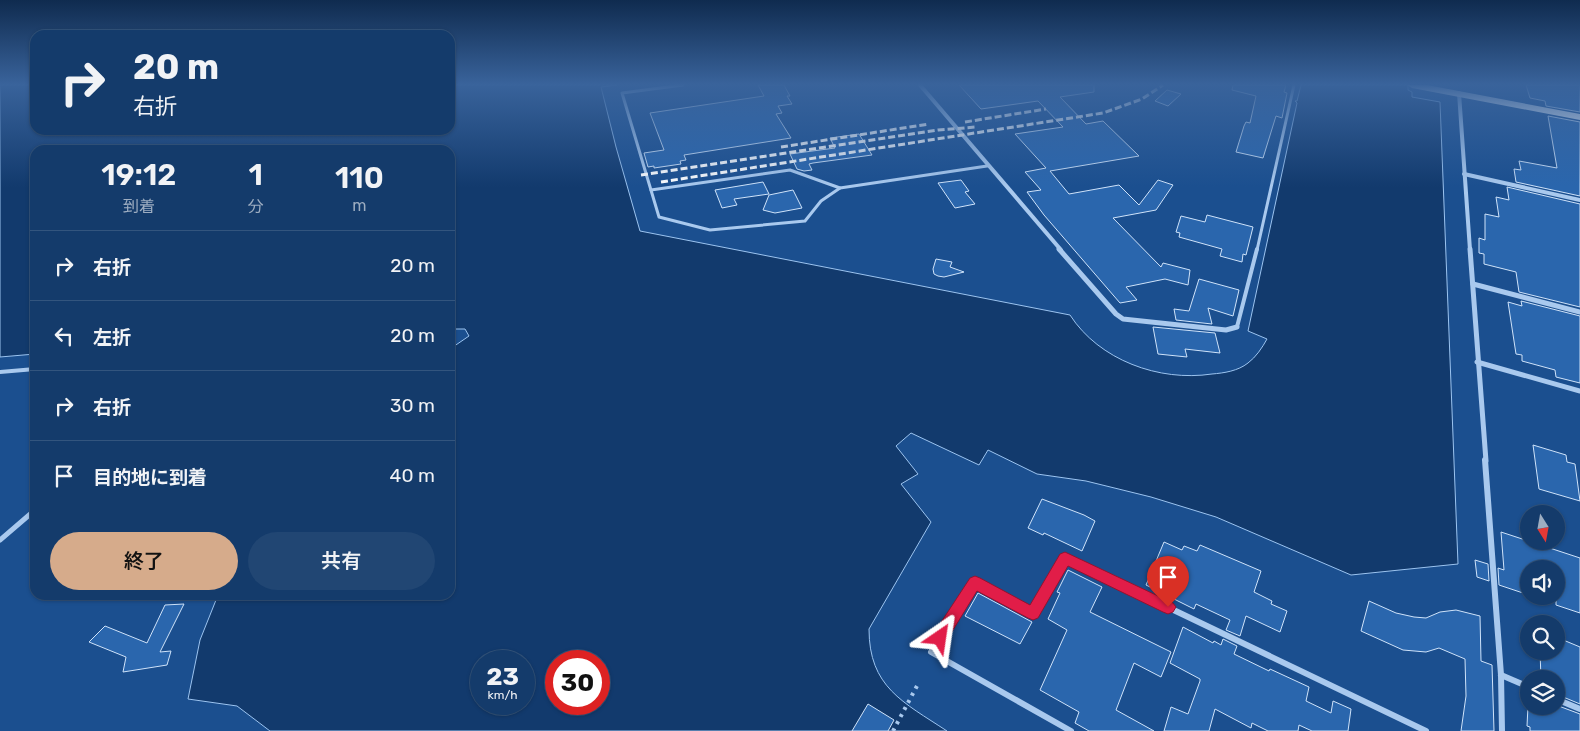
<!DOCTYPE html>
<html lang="ja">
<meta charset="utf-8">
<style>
:root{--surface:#143b6b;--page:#214673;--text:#f1f3f6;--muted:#9dadc1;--line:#33557e;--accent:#d6ab8b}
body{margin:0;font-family:Rubik,"Noto Sans JP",sans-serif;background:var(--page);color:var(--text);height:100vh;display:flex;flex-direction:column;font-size:19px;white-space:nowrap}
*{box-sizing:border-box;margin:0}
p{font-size:16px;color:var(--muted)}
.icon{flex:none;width:28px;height:28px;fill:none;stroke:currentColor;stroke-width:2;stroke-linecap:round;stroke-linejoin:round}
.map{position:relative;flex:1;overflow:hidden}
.side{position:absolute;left:30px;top:145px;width:425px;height:455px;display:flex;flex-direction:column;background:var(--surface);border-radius:15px;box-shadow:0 1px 4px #0004,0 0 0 1px var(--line)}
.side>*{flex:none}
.hud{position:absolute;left:30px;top:30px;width:425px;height:105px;border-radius:15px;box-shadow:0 1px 4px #0004,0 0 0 1px var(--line);background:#143b6b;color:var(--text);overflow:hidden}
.needle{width:32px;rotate:169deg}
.buttons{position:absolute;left:1520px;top:505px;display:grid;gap:10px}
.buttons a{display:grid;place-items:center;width:45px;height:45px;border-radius:50%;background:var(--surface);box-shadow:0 1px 4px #0004,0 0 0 1px var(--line);font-size:25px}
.speed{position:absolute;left:470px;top:650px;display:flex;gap:10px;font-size:25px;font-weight:700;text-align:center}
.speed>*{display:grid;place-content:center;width:65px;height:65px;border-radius:50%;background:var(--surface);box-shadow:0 1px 4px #0004,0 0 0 1px var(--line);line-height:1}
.speed small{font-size:12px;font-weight:400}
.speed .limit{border:8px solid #d22;background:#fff;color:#111}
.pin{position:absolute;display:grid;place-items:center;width:42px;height:42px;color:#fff;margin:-51px -21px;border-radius:50% 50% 50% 0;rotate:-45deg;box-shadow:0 0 5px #0007}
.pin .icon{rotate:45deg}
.me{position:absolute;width:55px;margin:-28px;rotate:32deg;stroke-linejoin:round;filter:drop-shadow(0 0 4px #0008)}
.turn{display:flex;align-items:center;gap:18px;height:105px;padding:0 20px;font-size:22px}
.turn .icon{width:65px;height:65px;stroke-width:2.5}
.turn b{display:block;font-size:35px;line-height:42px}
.eta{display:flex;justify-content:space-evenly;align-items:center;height:85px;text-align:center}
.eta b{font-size:30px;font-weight:600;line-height:35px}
.cta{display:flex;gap:10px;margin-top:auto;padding:10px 20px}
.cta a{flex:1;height:58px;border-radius:30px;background:var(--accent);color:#111;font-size:20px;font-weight:600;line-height:58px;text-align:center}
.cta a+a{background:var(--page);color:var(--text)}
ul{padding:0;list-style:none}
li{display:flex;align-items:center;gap:15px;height:70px;padding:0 20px;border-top:1px solid var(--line)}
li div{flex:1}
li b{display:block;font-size:19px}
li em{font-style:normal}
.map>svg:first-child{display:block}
.water{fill:#123a6d;stroke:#9cc4f0;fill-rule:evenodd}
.building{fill:#2a66ad;stroke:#cfe3fa}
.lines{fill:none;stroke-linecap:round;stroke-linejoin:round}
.path{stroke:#a9c9ee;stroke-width:4;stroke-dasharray:3 5;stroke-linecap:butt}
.lane-far2{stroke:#a9c9ee;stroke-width:3}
.lane-far1{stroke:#a9c9ee;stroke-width:4}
.lane{stroke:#a9c9ee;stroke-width:5}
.street-far2{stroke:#a9c9ee;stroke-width:4}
.street-far1{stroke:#a9c9ee;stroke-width:5}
.street{stroke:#a9c9ee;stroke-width:6}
.highway{fill:#fff;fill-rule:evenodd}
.rail{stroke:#fff;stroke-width:3;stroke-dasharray:7 3;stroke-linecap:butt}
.route{fill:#e11d48;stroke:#92132f}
</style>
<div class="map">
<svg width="1580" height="731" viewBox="0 0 1580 731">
<rect width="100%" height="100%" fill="#1b4f8f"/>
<path class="water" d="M0 85H35V130H450V85H617L601 87 616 147 640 231 1070 315C1099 360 1159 382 1212 374 1224 373 1238 371 1248 363 1256 357 1262 348 1267 339L1248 331 1297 103 1295 101H1297L1301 85H1408V90L1412 92V97L1440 102 1458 564 1351 575 1216 517 1151 497 1086 481 1037 474 988 450 979 465 911 433 896 446 918 474 901 484 931 522 869 629C869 687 903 702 947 731H270L237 706 188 699 200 640 218 595H450V349L469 336 465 329H450V150H35V354L0 357ZM481 661H524V704H481ZM556 661H599V704H556Z"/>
<g class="building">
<polygon points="758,85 784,85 790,96 787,96 792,104 778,106 782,113 776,114 791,138 684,155 686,160 680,161 681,164 654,168 654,166 648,167 644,153 664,150 650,113 764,96"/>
<polygon points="959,85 1094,85 1094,92 1060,97 1086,124 1103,121 1139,156 1050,171 1069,194 1119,185 1139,205 1158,180 1173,185 1156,210 1113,218 1161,267 1163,263 1190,270 1188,285 1165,279 1126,287 1137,300 1120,303 1044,215 1027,192 1041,190 1025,172 1046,168 1015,134 1063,127 1038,101 981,109"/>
<polygon points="1233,85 1286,85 1284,92 1287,93 1282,118 1276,116 1263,158 1236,152 1244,126 1246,122 1250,123 1256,96 1232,90"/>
<polygon points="1526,85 1580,85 1580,112 1546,106 1545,101 1530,98"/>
<polygon points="1167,90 1181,94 1168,106 1155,101"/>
<polygon points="1548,116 1580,122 1580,196 1516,182 1514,169 1521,170 1519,161 1557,168"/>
<polygon points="859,134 872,155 813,163 809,164 812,170 804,171 797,169 790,154 835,148 830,138"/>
<polygon points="961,180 969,191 965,192 975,204 955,208 938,183"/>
<polygon points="763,182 769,194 734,199 737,205 722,208 715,190"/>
<polygon points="1507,187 1580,204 1580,307 1519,292 1516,272 1484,264 1484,254 1479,253 1479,238 1485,240 1485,214 1499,217 1496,197 1509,200"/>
<polygon points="793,190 802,208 775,213 763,210 769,195"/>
<polygon points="1207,215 1253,227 1246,255 1243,254 1242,262 1220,256 1222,249 1179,237 1180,233 1176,232 1181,216 1205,222"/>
<polygon points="936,259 952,262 950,267 964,272 944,277 938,276 934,274 933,269"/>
<polygon points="1199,279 1239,290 1233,316 1208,308 1212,324 1176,320 1174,309 1189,311"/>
<polygon points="1521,301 1580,316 1580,383 1556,377 1555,370 1522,361 1522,355 1516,354 1508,302 1522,306"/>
<polygon points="1153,327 1215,333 1220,353 1185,349 1187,357 1158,354"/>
<polygon points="1533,445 1566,455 1567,462 1575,464 1580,501 1539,489"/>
<polygon points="1042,499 1084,515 1095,521 1082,551 1044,533 1043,535 1028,528"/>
<polygon points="1501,532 1580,558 1580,613 1556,605 1556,569 1529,569 1529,595 1499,585 1498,568 1504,570"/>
<polygon points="1164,542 1182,550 1184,546 1197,551 1200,545 1261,571 1254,592 1272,601 1271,604 1287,611 1280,632 1246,616 1240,636 1226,630 1230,620 1196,604 1194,609 1146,585"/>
<polygon points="1475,560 1488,564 1489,581 1477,577"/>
<polygon points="1068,570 1102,587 1090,612 1171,652 1161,677 1134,663 1116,710 1154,731 1089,731 1075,723 1079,712 1040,690 1067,630 1048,619 1060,593 1057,592"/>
<polygon points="978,593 1032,622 1020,644 965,616"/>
<polygon points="1369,601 1396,613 1414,617 1426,618 1440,612 1456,610 1480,616 1481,661 1492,665 1494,731 1461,731 1466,696 1465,659 1439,648 1426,652 1403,650 1361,631"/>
<polygon points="184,604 160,652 171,651 167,665 123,672 126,657 89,642 105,626 147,643 165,605"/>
<polygon points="1183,627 1213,643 1214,641 1221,645 1223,639 1237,646 1234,654 1269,671 1270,669 1309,687 1306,701 1331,713 1333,701 1351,709 1348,731 1312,731 1299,725 1298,731 1268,731 1252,723 1251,728 1215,709 1209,731 1164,731 1171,707 1188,714 1200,681 1200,679 1170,663"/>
<polygon points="1556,637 1580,647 1580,704 1556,694 1556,679 1541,679 1540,651 1556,651"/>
<polygon points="868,704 894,720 888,731 852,731"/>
<polygon points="1556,705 1580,714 1580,731 1530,731 1530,727 1527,726 1528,706 1556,706"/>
</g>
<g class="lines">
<polyline class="path" points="893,731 918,684"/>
<g class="lane-far2">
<polyline points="683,85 622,93 659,217 710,230 805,221 821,201 840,188 987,166"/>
<polyline points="651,190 790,170 840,188"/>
<polyline points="1257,250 1294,85"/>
</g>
<g class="lane-far1">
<polyline points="1237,327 1257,249"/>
<polyline points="0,372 35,369"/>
</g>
<polyline class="lane" points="0,540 35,510"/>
<g class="street-far2">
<polyline points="920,85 1061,250"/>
<polyline points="1459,93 1470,250"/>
<polyline points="1464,174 1580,200"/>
</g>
<g class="street-far1">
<polyline points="1059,249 1116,314 1123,319 1226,330 1237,327"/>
<polyline points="1470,249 1486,461"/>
<polyline points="1473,284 1580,312"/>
<polyline points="1477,362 1580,391"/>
</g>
<g class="street">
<polyline points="1485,460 1501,675 1502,731"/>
<polyline points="1501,675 1529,687"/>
<polyline points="1556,699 1580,709"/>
<polyline points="1071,731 931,652 975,582 1033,614 1065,558 1426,731"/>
</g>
<polygon class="highway" points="1407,85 1427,85 1580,114 1580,120 1412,88"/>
<g class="rail">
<polyline points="965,122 1046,109"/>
<polyline points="781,147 929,124"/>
<polyline points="641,175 938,130 976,127"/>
<polyline points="661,182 1103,113 1142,99 1163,85"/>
</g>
</g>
<linearGradient id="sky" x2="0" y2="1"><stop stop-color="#0f2b4f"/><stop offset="0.45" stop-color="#39639b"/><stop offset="1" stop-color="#39639b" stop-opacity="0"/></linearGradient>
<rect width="1580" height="187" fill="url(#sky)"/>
<polygon class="route" points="1065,552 1173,603 1176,607 1173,612 1168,614 1163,612 1068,566 1038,618 1033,620 1028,618 977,591 945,643 940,645 934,643 932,638 934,633 970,578 975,576 980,578 1030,605 1060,554"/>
</svg>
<div class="buttons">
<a><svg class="needle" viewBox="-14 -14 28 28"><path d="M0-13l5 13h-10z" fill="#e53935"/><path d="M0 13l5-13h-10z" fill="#9dadc1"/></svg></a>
<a><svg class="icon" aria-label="sound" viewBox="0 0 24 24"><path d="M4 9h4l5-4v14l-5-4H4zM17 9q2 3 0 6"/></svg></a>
<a><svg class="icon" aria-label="search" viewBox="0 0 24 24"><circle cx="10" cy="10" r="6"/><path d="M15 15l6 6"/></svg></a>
<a><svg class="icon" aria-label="layers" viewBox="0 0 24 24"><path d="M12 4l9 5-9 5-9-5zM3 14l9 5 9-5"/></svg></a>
</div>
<div class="speed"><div>23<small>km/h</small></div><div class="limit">30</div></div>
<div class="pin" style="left:1168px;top:607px;background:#d93025"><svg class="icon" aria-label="arrive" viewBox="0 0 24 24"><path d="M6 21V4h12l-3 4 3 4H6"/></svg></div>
<svg class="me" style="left:940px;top:638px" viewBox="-20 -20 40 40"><path d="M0-17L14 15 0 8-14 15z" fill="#e11d48" stroke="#fff" stroke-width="4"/></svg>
<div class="hud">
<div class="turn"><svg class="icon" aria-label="right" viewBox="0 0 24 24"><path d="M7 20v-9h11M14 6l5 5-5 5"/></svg><div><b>20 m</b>右折</div></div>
</div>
<section class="side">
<div class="eta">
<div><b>19:12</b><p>到着</p></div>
<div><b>1</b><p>分</p></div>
<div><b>110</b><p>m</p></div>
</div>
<ul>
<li><svg class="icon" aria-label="right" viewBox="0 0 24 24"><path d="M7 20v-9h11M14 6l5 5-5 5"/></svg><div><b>右折</b></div><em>20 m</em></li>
<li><svg class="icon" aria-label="left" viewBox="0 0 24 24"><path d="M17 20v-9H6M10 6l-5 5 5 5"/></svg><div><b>左折</b></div><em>20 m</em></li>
<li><svg class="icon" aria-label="right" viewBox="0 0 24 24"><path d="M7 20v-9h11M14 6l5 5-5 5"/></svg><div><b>右折</b></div><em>30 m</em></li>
<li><svg class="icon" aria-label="arrive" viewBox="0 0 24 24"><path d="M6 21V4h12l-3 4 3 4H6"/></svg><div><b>目的地に到着</b></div><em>40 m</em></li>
</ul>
<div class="cta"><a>終了</a><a>共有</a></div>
</section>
</div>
